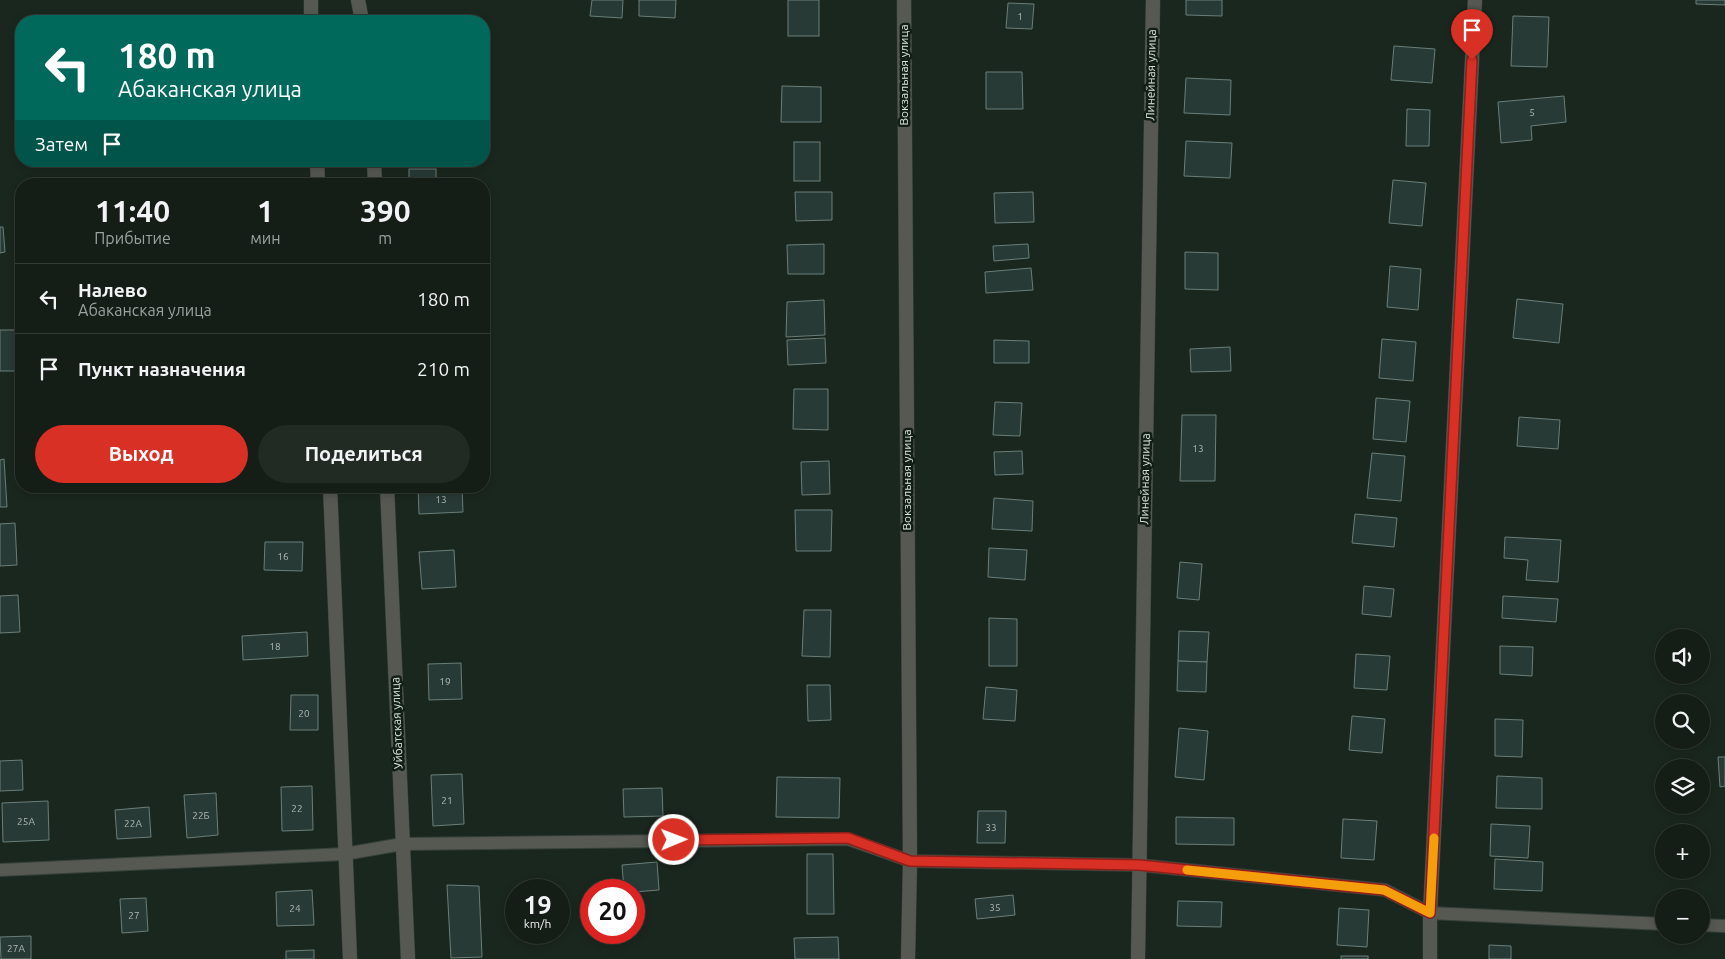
<!DOCTYPE html>
<html lang="ru">
<meta charset="utf-8">
<style>
:root{--surface:#141d16;--page:#212a23;--text:#f1f3f6;--muted:#9da2a1;--line:#333b35;--accent:#d93025}
body{margin:0;font-family:Ubuntu,sans-serif;background:var(--page);color:var(--text);height:100vh;display:flex;flex-direction:column;font-size:19px;white-space:nowrap}
*{box-sizing:border-box;margin:0}
p{font-size:16px;color:var(--muted)}
.icon{flex:none;width:28px;height:28px;fill:none;stroke:currentColor;stroke-width:2;stroke-linecap:round;stroke-linejoin:round}
.map{position:relative;flex:1;overflow:hidden}
.details{position:absolute;left:15px;top:178px;width:475px;height:315px;display:flex;flex-direction:column;background:var(--surface);border-radius:20px;box-shadow:0 2px 8px #0003,0 0 0 1px var(--line)}
.details>*{flex:none}
.hud{position:absolute;left:15px;top:15px;width:475px;height:152px;border-radius:20px;box-shadow:0 2px 8px #0003,0 0 0 1px var(--line);background:#00695c;color:#fff;overflow:hidden}
.fabs{position:absolute;left:1655px;top:629px;display:grid;gap:10px}
.fabs a{display:grid;place-items:center;width:55px;height:55px;border-radius:50%;background:var(--surface);box-shadow:0 2px 8px #0003,0 0 0 1px var(--line);font-size:25px}
.speed{position:absolute;left:505px;top:879px;display:flex;gap:10px;font-size:25px;font-weight:700;text-align:center}
.speed>*{display:grid;place-content:center;width:65px;height:65px;border-radius:50%;background:var(--surface);box-shadow:0 2px 8px #0003,0 0 0 1px var(--line);line-height:1}
.speed small{font-size:12px;font-weight:400}
.speed .limit{border:8px solid #d22;background:#fff;color:#111}
.pin{position:absolute;display:grid;place-items:center;width:42px;height:42px;color:#fff;margin:-51px -21px;border-radius:50% 50% 50% 0;rotate:-45deg;box-shadow:0 0 5px #0007}
.pin .icon{rotate:45deg}
.me{position:absolute;width:55px;margin:-28px;rotate:89deg;stroke-linejoin:round;filter:drop-shadow(0 0 4px #0008)}
.turn{display:flex;align-items:center;gap:18px;height:105px;padding:0 20px;font-size:22px}
.turn .icon{width:65px;height:65px;stroke-width:2.5}
.turn b{display:block;font-size:35px;line-height:42px}
.then{display:flex;align-items:center;height:48px;padding:0 20px;background:#0003;gap:10px;font-size:19px}
.eta{display:flex;justify-content:space-evenly;align-items:center;height:85px;text-align:center}
.eta b{font-size:30px;font-weight:700;line-height:35px}
.button{display:flex;gap:10px;margin-top:auto;padding:10px 20px}
.button a{flex:1;height:58px;border-radius:30px;background:var(--accent);color:#fff;font-size:20px;font-weight:700;line-height:58px;text-align:center}
.button a+a{background:var(--page);color:var(--text)}
ul{padding:0;list-style:none}
li{display:flex;align-items:center;gap:15px;height:70px;padding:0 20px;border-top:1px solid var(--line)}
li div{flex:1}
li b{display:block;font-size:19px}
li em{font-style:normal}
.map>svg:first-child{display:block}
.building{fill:#283a36;stroke:#6a7e7a}
.lines{fill:none;stroke-linecap:round;stroke-linejoin:round}
.service-casing{stroke:#354139;stroke-width:14}
.minor-casing{stroke:#354139;stroke-width:15}
.service{stroke:#565952;stroke-width:12}
.minor{stroke:#565952;stroke-width:14}
.route-casing{stroke:#8d1f18;stroke-width:12}
.route{stroke:#d93025;stroke-width:9}
.slow{stroke:#f59e0b;stroke-width:9}
.labels{text-anchor:middle;stroke-width:5;stroke-linejoin:round;paint-order:stroke}
.number-label{font-size:10px;fill:#afbab4}
.street-label{font-size:12px;fill:#dce4de;stroke:#111e15}
</style>
<div class="map">
<svg width="1725" height="959" viewBox="0 0 1725 959">
<rect width="100%" height="100%" fill="#1a271e"/>
<g class="building">
<polygon points="592,0 623,0 622,18 590,16"/>
<polygon points="639,0 676,0 675,18 639,16"/>
<rect x="788" y="0" width="31" height="36"/>
<polygon points="1186,0 1222,0 1222,16 1186,15"/>
<polygon points="1696,0 1725,0 1725,5 1696,4"/>
<polygon points="1008,3 1034,4 1032,29 1006,28"/>
<polygon points="1513,16 1549,17 1547,67 1511,66"/>
<polygon points="1394,46 1435,49 1432,83 1391,80"/>
<polygon points="986,72 1022,72 1023,109 986,109"/>
<polygon points="1186,78 1231,80 1230,115 1184,113"/>
<polygon points="782,86 821,87 821,122 781,122"/>
<polygon points="1564,96 1566,122 1531,126 1532,140 1501,143 1498,102"/>
<polygon points="1407,109 1430,110 1429,146 1406,146"/>
<polygon points="1186,141 1232,143 1230,178 1184,176"/>
<rect x="794" y="142" width="26" height="39"/>
<rect x="409" y="169" width="27" height="15"/>
<polygon points="1393,180 1426,183 1422,226 1389,223"/>
<polygon points="795,192 832,192 832,220 796,221"/>
<polygon points="1033,192 1034,222 995,223 994,193"/>
<polygon points="0,227 3,227 5,252 0,253"/>
<polygon points="824,244 824,274 788,274 787,245"/>
<polygon points="1028,244 1029,258 994,261 993,246"/>
<polygon points="1185,252 1218,253 1218,290 1185,289"/>
<polygon points="1390,266 1421,269 1418,310 1387,307"/>
<polygon points="1031,268 1033,290 986,293 985,272"/>
<polygon points="1517,299 1563,304 1559,343 1513,338"/>
<polygon points="824,300 825,335 786,337 787,302"/>
<rect x="0" y="330" width="21" height="41"/>
<polygon points="825,338 826,363 788,365 787,340"/>
<polygon points="1382,339 1416,342 1413,381 1379,378"/>
<polygon points="994,340 1029,341 1029,363 994,363"/>
<polygon points="1230,347 1231,371 1191,372 1190,349"/>
<polygon points="794,389 828,389 828,430 793,429"/>
<polygon points="1376,398 1410,401 1406,442 1373,439"/>
<polygon points="995,402 1022,403 1020,436 993,435"/>
<polygon points="1182,415 1216,415 1215,481 1180,481"/>
<polygon points="1519,417 1560,420 1558,449 1517,446"/>
<polygon points="1022,451 1023,474 995,475 994,452"/>
<polygon points="1372,453 1405,456 1401,501 1367,498"/>
<polygon points="4,459 7,507 0,507 0,460"/>
<polygon points="829,461 830,494 802,495 801,462"/>
<polygon points="418,486 462,486 463,512 419,514"/>
<polygon points="994,498 1033,501 1032,531 992,529"/>
<polygon points="795,510 832,510 831,551 796,551"/>
<polygon points="1355,514 1397,518 1394,547 1352,543"/>
<polygon points="15,523 17,565 0,566 0,524"/>
<polygon points="1505,537 1561,540 1558,582 1526,580 1528,560 1504,558"/>
<polygon points="265,542 303,542 302,571 264,570"/>
<polygon points="989,548 1027,550 1025,580 988,577"/>
<polygon points="454,550 456,587 422,589 419,552"/>
<polygon points="1180,562 1202,564 1199,600 1177,598"/>
<polygon points="1364,586 1394,589 1391,617 1362,614"/>
<polygon points="18,595 20,632 0,633 0,596"/>
<polygon points="1503,596 1558,599 1556,622 1502,618"/>
<polygon points="804,610 831,610 830,657 802,656"/>
<polygon points="989,618 1017,619 1017,666 989,666"/>
<polygon points="1179,631 1209,632 1207,662 1178,661"/>
<polygon points="307,632 308,656 243,660 242,636"/>
<polygon points="1500,646 1533,647 1532,676 1500,674"/>
<polygon points="1356,654 1390,656 1387,690 1354,688"/>
<polygon points="1178,661 1207,662 1206,692 1177,691"/>
<polygon points="461,663 462,699 429,700 428,664"/>
<polygon points="807,685 830,685 831,720 808,721"/>
<polygon points="986,687 1017,690 1015,721 983,719"/>
<polygon points="291,695 318,695 318,730 290,730"/>
<polygon points="1352,716 1385,719 1382,753 1349,750"/>
<polygon points="1495,719 1523,720 1522,757 1495,756"/>
<polygon points="1179,728 1208,731 1204,780 1175,777"/>
<polygon points="1718,757 1725,757 1725,786 1720,787"/>
<polygon points="22,760 23,790 0,791 0,761"/>
<polygon points="462,774 464,824 433,826 431,775"/>
<polygon points="1497,776 1542,778 1542,809 1496,808"/>
<polygon points="777,777 840,778 839,818 776,817"/>
<polygon points="312,786 313,830 282,831 281,787"/>
<polygon points="662,788 663,816 624,817 623,789"/>
<polygon points="216,793 218,835 187,838 184,795"/>
<polygon points="48,801 49,840 3,842 2,803"/>
<polygon points="149,807 151,837 117,839 115,810"/>
<polygon points="978,811 1006,811 1005,843 977,843"/>
<polygon points="1176,817 1234,818 1234,845 1176,844"/>
<polygon points="1343,819 1377,821 1374,860 1341,858"/>
<polygon points="1491,824 1530,826 1528,858 1490,856"/>
<polygon points="807,854 833,854 834,914 807,914"/>
<polygon points="1495,859 1543,862 1542,891 1494,889"/>
<polygon points="657,862 659,890 634,892 634,890 624,890 622,865"/>
<polygon points="447,885 479,886 482,957 451,958"/>
<polygon points="312,890 314,925 277,926 276,892"/>
<polygon points="1013,895 1015,915 977,919 975,899"/>
<polygon points="146,898 148,931 122,933 120,899"/>
<polygon points="1178,901 1222,902 1221,927 1177,926"/>
<polygon points="1339,908 1369,910 1367,947 1337,945"/>
<polygon points="31,936 31,959 1,959 0,937"/>
<polygon points="838,937 839,959 795,959 794,938"/>
<polygon points="1489,945 1511,946 1511,959 1489,959"/>
<polygon points="314,950 314,959 286,959 286,951"/>
<rect x="1341" y="956" width="27" height="3"/>
</g>
<g class="lines">
<defs>
<g id="service">
<polyline points="0,870 345,854 402,844 848,839 910,861 1139,865 1385,890 1430,913 1664,924"/>
<polyline points="1701,925 1725,926"/>
</g>
<g id="minor">
<polyline points="311,0 311,21"/>
<polyline points="358,0 362,21"/>
<polyline points="904,0 910,861 908,959"/>
<polyline points="317,161 318,184"/>
<polyline points="374,161 375,184"/>
<polyline points="330,486 350,959"/>
<polyline points="387,486 408,959"/>
<polyline points="1138,959 1153,0"/>
<polyline points="1430,959 1430,913 1475,0"/>
</g>
</defs>
<use href="#service" class="service-casing"/>
<use href="#minor" class="minor-casing"/>
<use href="#service" class="service"/>
<use href="#minor" class="minor"/>
</g>
<g class="lines">
<defs>
<polyline id="route" points="674,840 848,838 910,861 1139,865 1384,890 1430,913 1472,60"/>
</defs>
<use href="#route" class="route-casing"/>
<use href="#route" class="route"/>
<polyline class="slow" points="1187,870 1384,890 1430,913 1434,838"/>
</g>
<g class="labels">
<g class="number-label">
<text x="1020" y="20">1</text>
<text x="1532" y="116">5</text>
<text x="1198" y="452">13</text>
<text x="441" y="503">13</text>
<text x="283" y="560">16</text>
<text x="275" y="650">18</text>
<text x="445" y="685">19</text>
<text x="304" y="717">20</text>
<text x="447" y="804">21</text>
<text x="297" y="812">22</text>
<text x="201" y="819">22Б</text>
<text x="26" y="825">25А</text>
<text x="133" y="827">22А</text>
<text x="991" y="831">33</text>
<text x="995" y="911">35</text>
<text x="295" y="912">24</text>
<text x="134" y="919">27</text>
<text x="16" y="952">27А</text>
</g>
<g class="street-label">
<text transform="translate(904 75) rotate(-90)" y="4">Вокзальная улица</text>
<text transform="translate(1151 75) rotate(-89)" y="4">Линейная улица</text>
<text transform="translate(1145 479) rotate(-89)" y="4">Линейная улица</text>
<text transform="translate(907 480) rotate(-90)" y="4">Вокзальная улица</text>
<text transform="translate(397 723) rotate(-92)" y="4">Уйбатская улица</text>
</g>
</g>
</svg>
<div class="fabs">
<a><svg class="icon" aria-label="sound" viewBox="0 0 24 24"><path d="M4 9h4l5-4v14l-5-4H4zM17 9q2 3 0 6"/></svg></a>
<a><svg class="icon" aria-label="search" viewBox="0 0 24 24"><circle cx="10" cy="10" r="6"/><path d="M15 15l6 6"/></svg></a>
<a><svg class="icon" aria-label="layers" viewBox="0 0 24 24"><path d="M12 4l9 5-9 5-9-5zM3 14l9 5 9-5"/></svg></a>
<a>+</a>
<a>−</a>
</div>
<div class="speed"><div>19<small>km/h</small></div><div class="limit">20</div></div>
<div class="pin" style="left:1472px;top:60px;background:#d93025"><svg class="icon" aria-label="arrive" viewBox="0 0 24 24"><path d="M6 21V4h12l-3 4 3 4H6"/></svg></div>
<svg class="me" style="left:674px;top:840px" viewBox="-20 -20 40 40"><circle r="17" fill="#d93025" stroke="#fff" stroke-width="3"/><path d="M0-11L8 9 0 5-8 9z" fill="#fff"/></svg>
<div class="hud">
<div class="turn"><svg class="icon" aria-label="left" viewBox="0 0 24 24"><path d="M17 20v-9H6M10 6l-5 5 5 5"/></svg><div><b>180 m</b>Абаканская улица</div></div>
<div class="then">Затем<svg class="icon" aria-label="arrive" viewBox="0 0 24 24"><path d="M6 21V4h12l-3 4 3 4H6"/></svg></div>
</div>
<section class="details">
<div class="eta">
<div><b>11:40</b><p>Прибытие</p></div>
<div><b>1</b><p>мин</p></div>
<div><b>390</b><p>m</p></div>
</div>
<ul>
<li><svg class="icon" aria-label="left" viewBox="0 0 24 24"><path d="M17 20v-9H6M10 6l-5 5 5 5"/></svg><div><b>Налево</b><p>Абаканская улица</p></div><em>180 m</em></li>
<li><svg class="icon" aria-label="arrive" viewBox="0 0 24 24"><path d="M6 21V4h12l-3 4 3 4H6"/></svg><div><b>Пункт назначения</b></div><em>210 m</em></li>
</ul>
<div class="button"><a>Выход</a><a>Поделиться</a></div>
</section>
</div>
